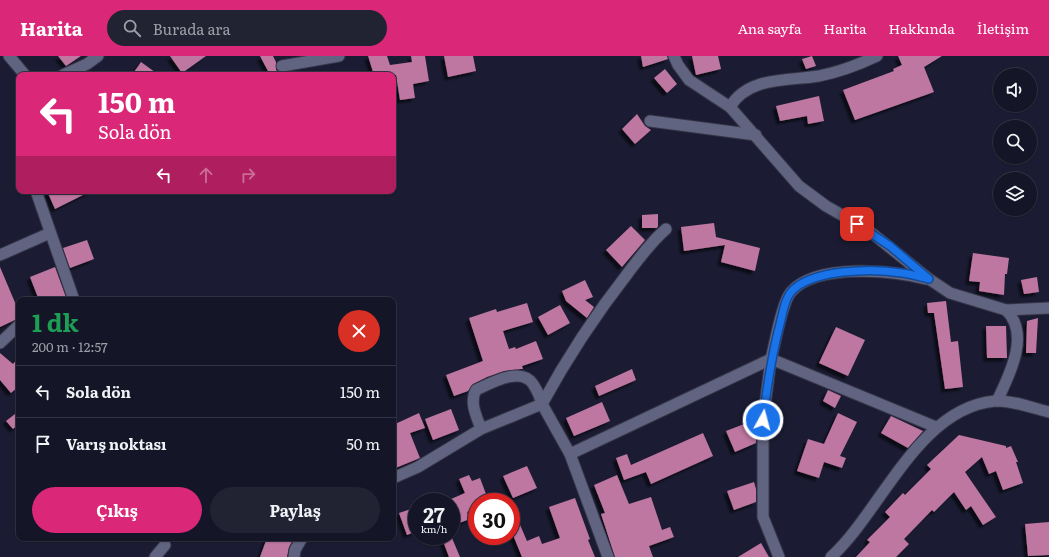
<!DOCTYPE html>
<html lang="tr">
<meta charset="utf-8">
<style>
:root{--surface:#141526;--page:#212232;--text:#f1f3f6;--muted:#9d9fa7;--line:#333443;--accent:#db2777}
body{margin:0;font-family:Literata,serif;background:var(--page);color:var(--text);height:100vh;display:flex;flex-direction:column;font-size:15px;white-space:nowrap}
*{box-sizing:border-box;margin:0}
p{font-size:13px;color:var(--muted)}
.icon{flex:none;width:22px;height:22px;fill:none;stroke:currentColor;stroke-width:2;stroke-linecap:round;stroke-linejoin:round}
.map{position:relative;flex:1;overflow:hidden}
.details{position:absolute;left:16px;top:241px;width:380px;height:244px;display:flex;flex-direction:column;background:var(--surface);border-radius:8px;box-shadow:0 1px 3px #0004,0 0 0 1px var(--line)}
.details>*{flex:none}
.banner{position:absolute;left:16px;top:16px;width:380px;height:122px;border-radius:8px;box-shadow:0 1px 3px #0004,0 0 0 1px var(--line);background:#db2777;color:#fff;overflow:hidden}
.tools{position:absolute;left:993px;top:12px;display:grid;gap:8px}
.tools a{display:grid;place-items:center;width:44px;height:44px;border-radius:50%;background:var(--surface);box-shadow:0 1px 3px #0004,0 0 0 1px var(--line);font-size:20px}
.speed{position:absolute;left:408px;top:437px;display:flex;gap:8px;font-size:20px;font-weight:700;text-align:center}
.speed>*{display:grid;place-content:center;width:52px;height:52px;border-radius:50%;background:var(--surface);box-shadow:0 1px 3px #0004,0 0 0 1px var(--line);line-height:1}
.speed small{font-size:10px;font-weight:400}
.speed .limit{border:6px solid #d22;background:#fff;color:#111}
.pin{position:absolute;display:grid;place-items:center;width:34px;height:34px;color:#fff;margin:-17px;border-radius:8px;box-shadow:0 2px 6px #0006}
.me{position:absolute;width:44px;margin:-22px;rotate:7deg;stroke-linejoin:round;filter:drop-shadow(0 0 3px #0008)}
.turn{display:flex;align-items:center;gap:14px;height:84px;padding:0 16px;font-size:18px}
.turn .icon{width:52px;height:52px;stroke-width:2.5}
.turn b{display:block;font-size:28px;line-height:34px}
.lanes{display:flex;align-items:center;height:38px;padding:0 16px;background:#0003;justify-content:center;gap:20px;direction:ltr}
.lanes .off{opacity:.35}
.round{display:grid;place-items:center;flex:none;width:42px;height:42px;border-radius:21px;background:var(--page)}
.head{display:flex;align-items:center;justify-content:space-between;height:68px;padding:0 16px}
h1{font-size:24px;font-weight:700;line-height:30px;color:#1e9e55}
.button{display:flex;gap:8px;margin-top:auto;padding:8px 16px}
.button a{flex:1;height:46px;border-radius:24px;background:var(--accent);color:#fff;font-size:16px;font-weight:700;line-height:46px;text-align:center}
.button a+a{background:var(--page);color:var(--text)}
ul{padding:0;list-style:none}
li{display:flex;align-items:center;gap:12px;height:52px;padding:0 16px;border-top:1px solid var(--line)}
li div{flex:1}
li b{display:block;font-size:15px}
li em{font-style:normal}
header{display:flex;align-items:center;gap:24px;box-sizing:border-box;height:56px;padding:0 20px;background:var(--accent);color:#fff}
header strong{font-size:19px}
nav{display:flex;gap:22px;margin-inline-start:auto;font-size:14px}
.search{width:280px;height:36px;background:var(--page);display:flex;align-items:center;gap:10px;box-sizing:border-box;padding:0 14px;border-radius:22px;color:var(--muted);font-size:15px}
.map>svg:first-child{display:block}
.building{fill:#be77a1;filter:url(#shadow)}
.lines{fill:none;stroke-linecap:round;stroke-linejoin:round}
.minor-casing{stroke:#363649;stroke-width:13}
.minor{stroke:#616480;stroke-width:11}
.route-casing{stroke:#114b97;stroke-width:10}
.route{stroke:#1a73e8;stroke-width:7}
</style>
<header>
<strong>Harita</strong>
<div class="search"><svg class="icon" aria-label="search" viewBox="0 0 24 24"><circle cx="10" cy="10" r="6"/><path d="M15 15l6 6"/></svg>Burada ara</div>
<nav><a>Ana sayfa</a><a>Harita</a><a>Hakkında</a><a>İletişim</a></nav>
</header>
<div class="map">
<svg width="1049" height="501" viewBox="0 0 1049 501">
<defs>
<filter id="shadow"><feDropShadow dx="-3.5" dy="3.5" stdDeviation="1" flood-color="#0009"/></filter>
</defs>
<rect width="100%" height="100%" fill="#1b1c33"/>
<g class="building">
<polygon points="58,0 81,0 66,10"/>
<polygon points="170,0 206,0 182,17"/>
<polygon points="260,0 273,0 276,6 276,14 283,19 268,19 268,15"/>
<polygon points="368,0 387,0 390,9 412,6 411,0 425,0 429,25 413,28 415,42 400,44 396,19 374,19"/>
<polygon points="444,0 473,0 476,15 448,21"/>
<polygon points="641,0 667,0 668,3 643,11"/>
<polygon points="692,0 718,0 721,13 696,19"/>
<polygon points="812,0 816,10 806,13 802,3"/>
<polygon points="898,0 942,0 924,11 934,36 855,64 843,34 894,15 893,13 902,9"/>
<polygon points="141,6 159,19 132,19"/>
<polygon points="665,13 677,28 667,37 654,22"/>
<polygon points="819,40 824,65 808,68 807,60 780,65 776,50"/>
<polygon points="637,58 645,70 651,74 635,88 622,73"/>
<polygon points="47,135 91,135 55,153"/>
<polygon points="658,158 658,170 657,172 642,172 642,159"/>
<polygon points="714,167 716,181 760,192 755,215 721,206 725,189 684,195 681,171"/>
<polygon points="631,170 645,184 622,211 606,194"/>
<polygon points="87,184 94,203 70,212 63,192"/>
<polygon points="973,197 1009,202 1007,218 1005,218 1004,239 979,235 980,226 969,225"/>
<polygon points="0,211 19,256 19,262 0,271"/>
<polygon points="55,211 67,244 39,244 30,221"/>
<polygon points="1037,221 1039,236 1024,238 1021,224"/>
<polygon points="585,224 593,241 585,244 594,251 587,262 566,245 562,235"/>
<polygon points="946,245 951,286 958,285 963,331 945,333 934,257 928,257 927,247"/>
<polygon points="527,247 533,266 503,275 509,293 515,291 516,293 536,285 543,303 522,310 523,313 521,313 504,315 487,321 473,328 468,335 454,340 446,319 483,305 469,262 496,253 497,256"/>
<polygon points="560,249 570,267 548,279 538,261"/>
<polygon points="1038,262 1036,297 1026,297 1027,265"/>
<polygon points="986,270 1006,270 1007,302 987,302"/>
<polygon points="836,271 865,284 848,320 819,307"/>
<polygon points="0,297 13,308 19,301 19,330 11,337 0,324"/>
<polygon points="632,313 636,324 599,340 595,330"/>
<polygon points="828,334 841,340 835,352 823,345"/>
<polygon points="602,346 610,365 574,380 566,362"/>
<polygon points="451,353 459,374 433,384 425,363"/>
<polygon points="419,357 425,372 410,377 420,402 393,413 393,369"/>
<polygon points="838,357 857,366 840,400 846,402 842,412 824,406 819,422 797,415 808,383 824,388"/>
<polygon points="15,358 19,363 19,368 13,373 6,365"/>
<polygon points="891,360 923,375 908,392 881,377"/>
<polygon points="752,365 756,375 756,387 735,396 726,375"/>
<polygon points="703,377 713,400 651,428 646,416 624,424 616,402 627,398 631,409"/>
<polygon points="959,379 1006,390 1006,392 1011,390 1018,406 1016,406 1023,427 1003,434 996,415 989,418 982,401 965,416 996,461 983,469 971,450 966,454 954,436 934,456 932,454 904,483 909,488 896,501 856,501 870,486 867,484 890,461 885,456 903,437 905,439 931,413 927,409"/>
<polygon points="527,410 537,432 513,442 503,420"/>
<polygon points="469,419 472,425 480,422 489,446 477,446 477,452 467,456 470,463 451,470 451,443 465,437 459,423"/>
<polygon points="617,419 629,448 651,441 662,474 670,471 674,481 649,490 653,501 615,501 601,458 605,457 594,429"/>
<polygon points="754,426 756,433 756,446 734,454 727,435"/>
<polygon points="575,442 590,483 588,484 595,501 522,501 511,474 511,448 527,485 539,480 542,488 560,482 549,451"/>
<polygon points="417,451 417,475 407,479 399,457"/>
<polygon points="1049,466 1049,499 1028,500 1025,468"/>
<polygon points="267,482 294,482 289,491 287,501 260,501"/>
<polygon points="452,482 460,501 449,501 443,485"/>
<polygon points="761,487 769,501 738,501"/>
</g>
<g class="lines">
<defs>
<g id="minor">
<polyline points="9,0 25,19"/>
<polyline points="674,0 678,9 689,24 730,51 799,130 826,150 868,174 929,223 950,237 1006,254 1049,252"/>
<polyline points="282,10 339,0"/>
<polyline points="63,19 87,8 98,0"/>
<path d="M730 51C748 20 789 25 819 20 839 16 858 9 877 0"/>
<polyline points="650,65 756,79"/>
<polyline points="36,135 74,244"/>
<polyline points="0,199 50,177"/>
<polyline points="0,287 19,269"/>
<path d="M997 345C1009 320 1031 278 1006 254"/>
<path d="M570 398 771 303C775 288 782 246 791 236 816 207 892 214 926 223"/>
<path d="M393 422 418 411 481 373 542 348C540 341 537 334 533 328 521 310 491 327 476 334 469 347 477 361 481 373"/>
<polyline points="155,501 165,489"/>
<polyline points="294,501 295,494 302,482"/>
<path d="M608 501 570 398 542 348C567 302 596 258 628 217 640 201 651 186 666 173"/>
<polyline points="779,501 763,461 763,364 771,303 936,371"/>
<path d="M831 501C881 456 918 352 995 345 1012 344 1032 352 1049 356"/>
</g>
</defs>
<use href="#minor" class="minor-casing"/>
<use href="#minor" class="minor"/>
</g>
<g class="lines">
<defs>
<path id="route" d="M763 364C767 330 772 297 781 264 783 255 785 243 791 236 811 213 873 212 902 217 911 218 920 221 929 223L890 190 857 168"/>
</defs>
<use href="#route" class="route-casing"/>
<use href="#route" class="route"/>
</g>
</svg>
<div class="tools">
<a><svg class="icon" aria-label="sound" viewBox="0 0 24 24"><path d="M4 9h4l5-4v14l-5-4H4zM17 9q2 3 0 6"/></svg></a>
<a><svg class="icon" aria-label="search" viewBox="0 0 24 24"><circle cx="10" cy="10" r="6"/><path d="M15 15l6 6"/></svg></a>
<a><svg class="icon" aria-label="layers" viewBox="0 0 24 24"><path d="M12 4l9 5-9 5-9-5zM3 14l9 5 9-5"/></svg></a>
</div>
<div class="speed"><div>27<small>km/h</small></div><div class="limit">30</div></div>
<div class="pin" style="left:857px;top:168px;background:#d93025"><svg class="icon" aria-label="arrive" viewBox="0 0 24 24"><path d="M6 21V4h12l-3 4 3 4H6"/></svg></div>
<svg class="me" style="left:763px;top:364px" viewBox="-20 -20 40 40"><circle r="17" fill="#1a73e8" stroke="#fff" stroke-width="3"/><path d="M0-11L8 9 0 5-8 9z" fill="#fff"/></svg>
<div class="banner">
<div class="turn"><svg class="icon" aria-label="left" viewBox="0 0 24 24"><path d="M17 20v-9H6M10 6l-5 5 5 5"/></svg><div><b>150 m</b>Sola dön</div></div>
<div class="lanes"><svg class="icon" aria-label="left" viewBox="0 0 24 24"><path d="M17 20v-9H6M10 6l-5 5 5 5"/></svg><svg class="icon off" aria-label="ahead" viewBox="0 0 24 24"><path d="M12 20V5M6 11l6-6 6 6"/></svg><svg class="icon off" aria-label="right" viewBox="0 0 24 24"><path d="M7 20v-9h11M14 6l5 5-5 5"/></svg></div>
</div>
<section class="details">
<div class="head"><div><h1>1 dk</h1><p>200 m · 12:57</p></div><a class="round" style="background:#d93025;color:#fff"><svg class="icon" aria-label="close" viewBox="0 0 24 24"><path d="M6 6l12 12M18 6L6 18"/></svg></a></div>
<ul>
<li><svg class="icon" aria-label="left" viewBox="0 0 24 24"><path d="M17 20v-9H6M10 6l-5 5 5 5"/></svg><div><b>Sola dön</b></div><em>150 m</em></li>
<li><svg class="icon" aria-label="arrive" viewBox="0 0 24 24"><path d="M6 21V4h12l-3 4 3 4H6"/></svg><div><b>Varış noktası</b></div><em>50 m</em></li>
</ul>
<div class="button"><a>Çıkış</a><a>Paylaş</a></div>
</section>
</div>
